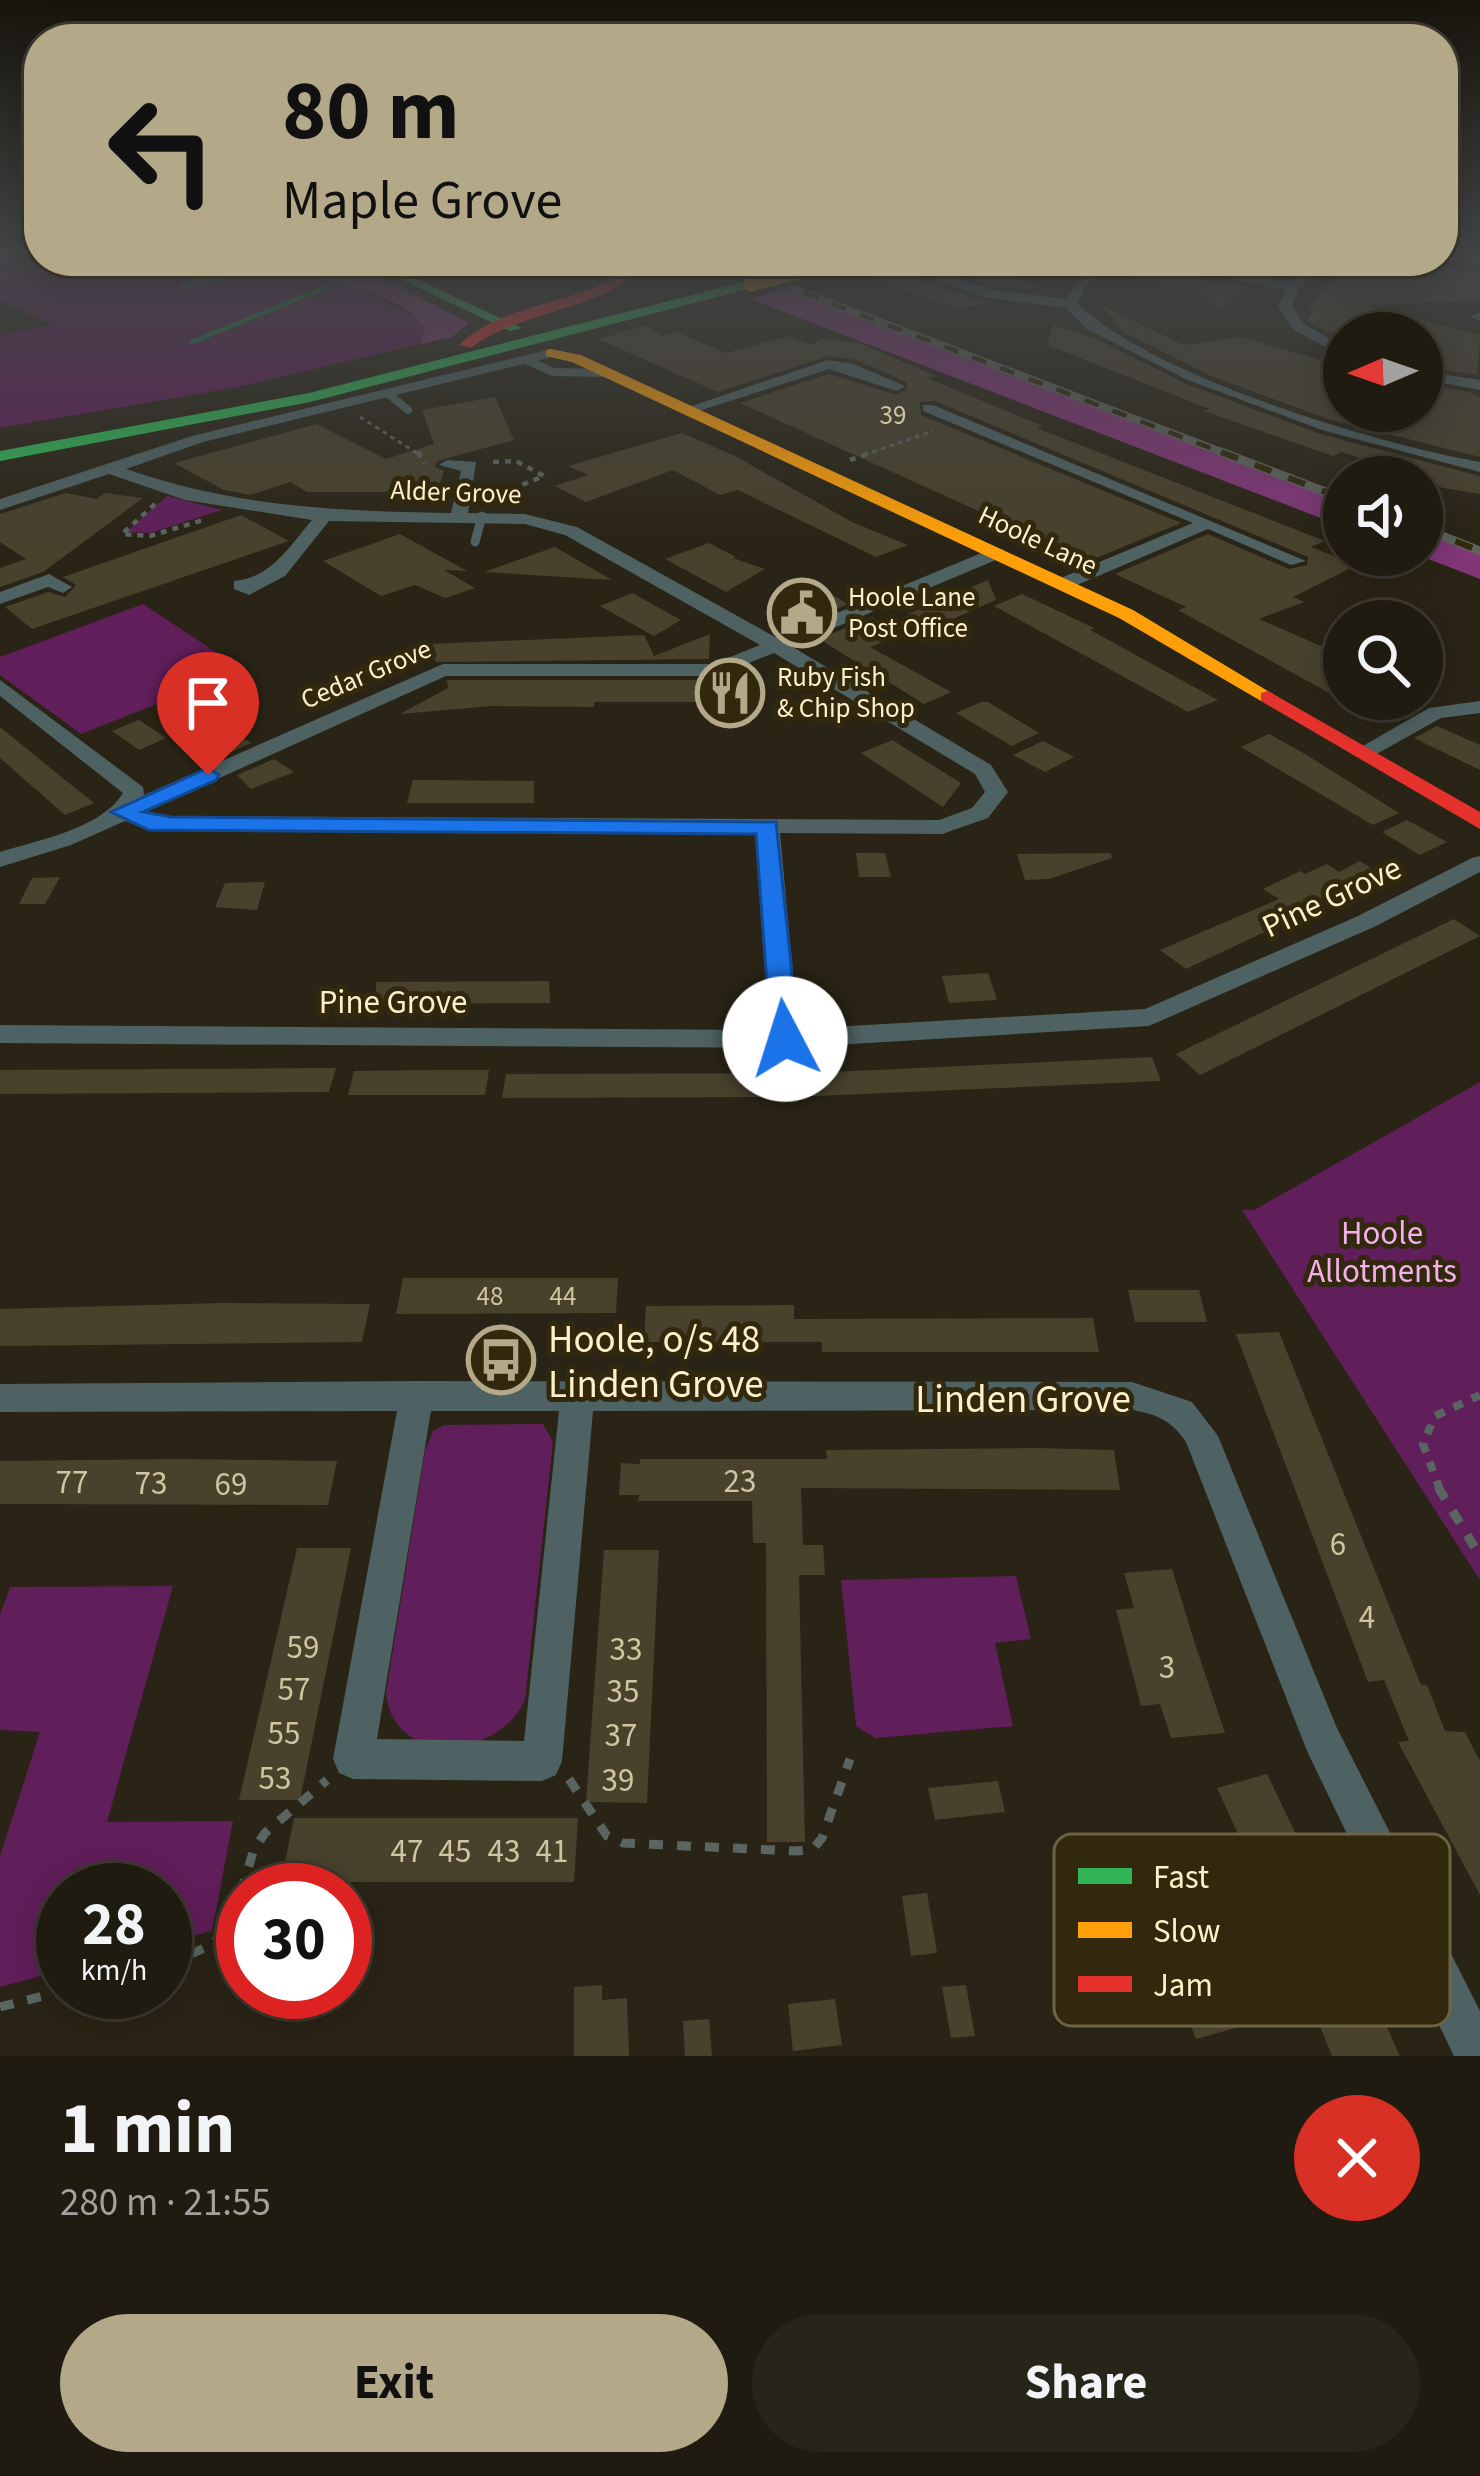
<!DOCTYPE html>
<meta charset="utf-8">
<style>
:root{--surface:#1f1b10;--page:#272419;--text:#f1f3f6;--muted:#a1a19f;--line:#3c3930;--accent:#b3a989}
body{margin:0;font-family:"Source Sans 3",sans-serif;background:var(--page);color:var(--text);height:100vh;display:flex;flex-direction:column;font-size:45px;white-space:nowrap}
*{box-sizing:border-box;margin:0}
p{font-size:39px;color:var(--muted)}
.icon{flex:none;width:66px;height:66px;fill:none;stroke:currentColor;stroke-width:2;stroke-linecap:round;stroke-linejoin:round}
.map{position:relative;height:2056px;overflow:hidden}
.panel{display:flex;flex-direction:column;background:var(--surface);flex:1}
.panel>*{flex:none}
.banner{position:absolute;left:24px;top:24px;width:1434px;height:252px;border-radius:48px;box-shadow:0 6px 30px #0003,0 0 0 3px var(--line);background:#b3a989;color:#111;overflow:hidden}
.needle{width:78px;rotate:268deg}
.controls{position:absolute;left:1323px;top:312px;display:grid;gap:24px}
.controls a{display:grid;place-items:center;width:120px;height:120px;border-radius:50%;background:var(--surface);box-shadow:0 6px 30px #0003,0 0 0 3px var(--line);font-size:60px}
.speed{position:absolute;left:36px;top:1863px;display:flex;gap:24px;font-size:60px;font-weight:700;text-align:center}
.speed>*{display:grid;place-content:center;width:156px;height:156px;border-radius:50%;background:var(--surface);box-shadow:0 6px 30px #0003,0 0 0 3px var(--line);line-height:1}
.speed small{font-size:30px;font-weight:400}
.speed .limit{border:18px solid #d22;background:#fff;color:#111}
.pin{position:absolute;display:grid;place-items:center;width:102px;height:102px;color:#fff;margin:-123px -51px;border-radius:50% 50% 50% 0;rotate:-45deg;box-shadow:0 0 12px #0007}
.pin .icon{rotate:45deg}
.me{position:absolute;width:132px;margin:-66px;rotate:355deg;stroke-linejoin:round;filter:drop-shadow(0 0 9px #0008)}
.turn{display:flex;align-items:center;gap:42px;height:252px;padding:0 60px;font-size:54px}
.turn .icon{width:156px;height:156px;stroke-width:2.5}
.turn b{display:block;font-size:84px;line-height:102px}
.round{display:grid;place-items:center;flex:none;width:126px;height:126px;border-radius:63px;background:var(--page)}
.head{display:flex;align-items:center;justify-content:space-between;height:204px;padding:0 60px}
h1{font-size:72px;font-weight:700;line-height:90px}
.cta{display:flex;gap:24px;margin-top:auto;padding:24px 60px}
.cta a{flex:1;height:138px;border-radius:72px;background:var(--accent);color:#111;font-size:48px;font-weight:700;line-height:138px;text-align:center}
.cta a+a{background:var(--page);color:var(--text)}
.map>svg:first-child{display:block}
.green{fill:#601e5a}
.forest{fill:#813678}
.lines{fill:none;stroke-linecap:round;stroke-linejoin:round}
.stream{stroke:#128842;stroke-width:4.5}
.building{fill:#48412c}
.path-far3{stroke:#5a6561;stroke-width:3;stroke-dasharray:4.5 4.5;stroke-linecap:butt}
.path-far2{stroke:#5a6561;stroke-width:4.5;stroke-dasharray:6 6;stroke-linecap:butt}
.path-far1{stroke:#5a6561;stroke-width:8;stroke-dasharray:10 10;stroke-linecap:butt}
.path{stroke:#5a6561;stroke-width:9;stroke-dasharray:14 14;stroke-linecap:butt}
.lane-far1{stroke:#4f6263;stroke-width:8}
.lane{stroke:#4f6263;stroke-width:9}
.street{fill:#4f6263;fill-rule:evenodd}
.fast{fill:#30b455;fill-rule:evenodd}
.slow{fill:#ff9f0a;fill-rule:evenodd}
.jam{fill:#e5322d;fill-rule:evenodd}
.rail-far1-casing{stroke:#5d635c;stroke-width:8}
.rail-casing{stroke:#5d635c;stroke-width:9}
.rail-far1{stroke:#31280d;stroke-width:4.5;stroke-dasharray:15;stroke-linecap:butt}
.rail{stroke:#31280d;stroke-width:6;stroke-dasharray:18;stroke-linecap:butt}
.slow-bridge{stroke:#ff9f0a;stroke-width:15}
.route{fill:#1a73e8;stroke:#114b97;stroke-width:3}
.labels{text-anchor:middle;stroke-width:10;stroke-linejoin:round;paint-order:stroke}
.number-label{font-size:27px;fill:#d0c4a1}
.far-street-label{font-size:27px;fill:#fef0c8;stroke:#31280d}
.far-poi-label{font-size:27px;fill:#fef0c8;stroke:#31280d;text-anchor:start}
.street-label{font-size:33px;fill:#fef0c8;stroke:#31280d}
.park-label{font-size:33px;fill:#f3b0eb;stroke:#31280d}
.near-number-label{font-size:33px;fill:#d0c4a1}
.near-poi-label{font-size:39px;fill:#fef0c8;stroke:#31280d;text-anchor:start}
.near-street-label{font-size:39px;fill:#fef0c8;stroke:#31280d}
.key{fill:#31280d;stroke:#6e6445;stroke-width:3}
.key-label{font-size:33px;fill:#fef0c8}
</style>
<div class="map">
<svg width="1480" height="2056" viewBox="0 0 1480 2056">
<rect width="100%" height="100%" fill="#292415"/>
<g class="green">
<polygon points="0,253 39,253 39,261 244,261 374,295 420,320 425,329 420,344 238,387 0,428 0,336 51,324 0,300"/>
<polygon points="167,496 222,510 150,533 126,532"/>
<polygon points="143,604 243,670 81,734 0,675 0,657"/>
<polygon points="1480,1082 1480,1580 1242,1210 1254,1210"/>
<path d="M543 1424 553 1442 525 1700C499 1759 393 1768 386 1693L425 1450 433 1431 444 1425Z"/>
<polygon points="1016,1576 1031,1639 995,1643 1013,1726 875,1738 856,1726 841,1580"/>
<polygon points="173,1586 107,1822 233,1821 212,1931 165,1943 165,1890 63,1890 63,1970 0,1987 0,1856 40,1732 0,1730 0,1615 10,1587"/>
</g>
<g class="forest">
<path d="M311 261H348L469 323 452 337 420 344 425 329C406 289 310 280 270 271Z"/>
<polygon points="786,288 1344,503 1344,527 750,299"/>
<polygon points="1422,533 1480,555 1480,579 1418,555 1422,555"/>
</g>
<g class="lines">
<g class="stream">
<polyline points="337,283 368,274"/>
<polyline points="192,342 327,287"/>
</g>
</g>
<g class="building">
<polygon points="946,261 967,261 1038,288 988,285 929,265"/>
<polygon points="1348,261 1411,261 1480,272 1480,301 1363,305 1480,335 1477,375 1422,367 1422,333 1329,333 1307,321 1313,311 1308,307"/>
<polygon points="900,272 984,301 987,302 960,309 872,279"/>
<polygon points="1152,275 1182,277 1248,287 1220,311 1193,289 1118,277"/>
<polygon points="1102,306 1184,345 1240,337 1344,367 1344,411 1422,411 1422,384 1469,392 1480,397 1480,457 1328,419 1211,376 1124,332"/>
<polygon points="1053,325 1097,339 1186,384 1320,434 1480,476 1480,494 1443,488 1422,481 1422,477 1341,452 1333,456 1204,411 1210,409 1047,345"/>
<polygon points="645,326 664,336 677,332 726,353 789,336 812,345 820,338 859,343 936,376 927,378 1043,426 1037,428 1325,541 1311,547 1357,565 1293,597 1304,602 1259,619 1344,656 1344,701 1178,610 1186,607 1115,574 1208,534 1289,569 1307,565 1308,557 935,401 920,402 921,415 1181,523 1089,561 740,403 829,374 896,395 907,390 907,382 856,360 829,356 718,392 598,339"/>
<polygon points="495,397 514,440 437,461 435,467 444,471 437,492 307,492 290,482 250,495 224,490 174,463 317,424 386,459 434,444 422,410"/>
<polygon points="682,433 737,457 852,522 908,545 876,557 738,490 720,495 673,470 586,502 555,486 588,475 568,466"/>
<polygon points="66,493 96,499 105,493 143,498 43,572 0,587 0,568 26,559 0,542 0,514"/>
<polygon points="241,515 289,541 32,629 5,607 48,592 65,597 76,585 63,577"/>
<polygon points="400,534 467,571 444,570 475,588 445,598 415,585 381,596 323,561"/>
<polygon points="709,543 736,557 733,558 765,569 726,592 665,559"/>
<polygon points="555,547 612,580 484,572"/>
<polygon points="988,580 996,600 935,627 908,614"/>
<polygon points="824,590 848,604 795,626 768,612"/>
<polygon points="633,593 650,603 681,620 654,636 600,606"/>
<polygon points="1022,594 1094,628 1090,630 1218,700 1188,712 994,606"/>
<polygon points="872,617 903,634 870,647 951,692 924,704 819,639"/>
<polygon points="710,634 709,659 436,662 428,644 644,635 654,656"/>
<polygon points="447,680 709,680 709,702 594,702 594,707 492,706 400,714 448,688"/>
<polygon points="981,702 988,702 1039,733 1012,746 956,713"/>
<polygon points="139,720 166,738 139,750 112,731"/>
<polygon points="1437,726 1480,745 1480,770 1414,738"/>
<polygon points="0,727 54,771 94,803 65,815 0,758"/>
<polygon points="228,728 251,743 218,758 200,740"/>
<polygon points="1269,734 1305,754 1399,813 1373,825 1241,747"/>
<polygon points="892,740 961,783 943,807 861,753"/>
<polygon points="1043,741 1074,757 1045,772 1013,755"/>
<polygon points="274,759 294,772 251,789 237,775"/>
<polygon points="413,780 534,781 534,803 407,803"/>
<polygon points="1407,820 1447,842 1420,855 1382,832"/>
<polygon points="856,853 885,853 891,877 859,877"/>
<polygon points="1111,853 1112,858 1049,879 1025,880 1017,854"/>
<polygon points="1360,861 1384,876 1186,969 1160,950 1279,899 1263,889 1300,871 1305,874 1327,864 1339,872"/>
<polygon points="60,877 45,904 19,904 32,878"/>
<polygon points="265,882 257,910 215,907 225,883"/>
<polygon points="1454,919 1480,936 1200,1075 1176,1054"/>
<polygon points="988,973 997,1000 949,1003 942,976"/>
<polygon points="549,981 550,1003 376,1004 376,982"/>
<polygon points="1152,1057 1161,1081 793,1097 502,1098 506,1074 812,1073"/>
<polygon points="336,1068 329,1092 0,1094 0,1070"/>
<polygon points="431,1070 489,1070 485,1095 348,1095 354,1071"/>
<polygon points="403,1278 618,1278 616,1313 396,1314"/>
<polygon points="1128,1290 1199,1290 1207,1322 1135,1322"/>
<polygon points="223,1303 370,1304 362,1342 0,1346 0,1309"/>
<polygon points="794,1305 794,1319 1093,1318 1099,1352 822,1352 822,1342 644,1342 646,1306"/>
<polygon points="1279,1332 1421,1685 1427,1685 1445,1731 1465,1732 1480,1761 1480,1895 1398,1742 1409,1741 1384,1680 1368,1682 1236,1334"/>
<polygon points="1037,1448 1114,1450 1120,1490 801,1488 803,1545 823,1545 825,1575 799,1575 805,1842 767,1842 766,1543 753,1543 752,1501 638,1501 639,1495 619,1495 621,1463 640,1464 640,1459 827,1459 826,1450"/>
<polygon points="177,1459 337,1461 328,1505 0,1504 0,1461"/>
<polygon points="297,1548 351,1548 300,1800 239,1800"/>
<polygon points="604,1550 659,1550 647,1803 586,1802"/>
<polygon points="1172,1569 1196,1647 1225,1733 1171,1738 1160,1704 1141,1706 1116,1610 1134,1608 1124,1573"/>
<polygon points="1267,1774 1347,1940 1400,2056 1332,2056 1312,2007 1196,2039 1177,1989 1279,1962 1270,1940 1283,1937 1263,1892 1252,1895 1231,1850 1244,1847 1217,1788"/>
<polygon points="998,1781 1005,1812 935,1820 928,1788"/>
<polygon points="294,1818 578,1818 574,1882 281,1882"/>
<polygon points="927,1893 937,1953 911,1956 902,1896"/>
<polygon points="602,1985 602,2000 627,1998 629,2056 574,2056 574,1987"/>
<polygon points="966,1985 975,2036 951,2038 942,1987"/>
<polygon points="835,1999 842,2045 793,2051 788,2004"/>
<polygon points="709,2019 712,2056 685,2056 683,2021"/>
</g>
<g class="lines">
<g class="path-far3">
<polyline points="360,417 420,455"/>
<polyline points="864,455 933,431"/>
</g>
<g class="path-far2">
<polyline points="418,452 425,463"/>
<polyline points="850,460 873,452"/>
<polyline points="489,498 544,476 516,461 490,462"/>
<polyline points="155,504 122,534 150,536 203,520"/>
</g>
<polyline class="path-far1" points="1440,1490 1423,1444 1435,1416 1480,1395"/>
<g class="path">
<polyline points="1438,1487 1480,1556"/>
<polyline points="569,1779 607,1836 623,1843 796,1851 813,1849 822,1838 850,1759"/>
<polyline points="165,1966 213,1944 232,1922 254,1849 265,1833 327,1780"/>
<polyline points="0,2007 63,1991"/>
</g>
<g class="lane-far1">
<polyline points="184,286 286,261"/>
<polyline points="526,360 553,372 608,373"/>
<polyline points="390,395 408,410"/>
</g>
<polyline class="lane" points="475,542 482,516"/>
<g class="street">
<polygon points="1443,253 1480,256 1480,264 1443,259"/>
<path d="M1313 261H1326L1299 289 1292 306 1304 324 1344 347V357L1294 330 1278 306 1285 290C1242 282 1120 252 1086 286 1085 287 1078 302 1077 303 1151 376 1376 444 1480 462V472L1322 430 1188 380 1087 329 1066 308 985 297 894 265 905 262 987 289 1066 299C1098 236 1233 272 1290 283Z"/>
<polygon points="1477,313 1480,313 1480,321 1470,317"/>
<path d="M551 349 556 350V356L203 442 126 469C236 507 335 511 451 513L461 471 439 465 447 460 476 462 468 513 525 514 577 527 777 638 991 549H1003V557L791 646 991 765 1008 792 988 818 942 834 780 833 798 1029 1145 1009 1358 916 1472 858 1480 856V872L1376 926 1149 1026 785 1048 0 1043V1025L771 1030 757 833 150 830 125 821 71 845 0 867V852C38 840 101 829 123 793L0 696V680L143 787 144 795 443 664H713L760 645 565 535 525 524 329 521 285 576 249 595 234 589V581C271 578 289 547 312 520L185 500 109 474 0 510V499L192 436ZM774 653 975 774 985 792 972 808 939 820 153 816 144 812 446 676H716Z"/>
<polygon points="828,360 854,364 905,386 897,391 829,369 693,413 680,410"/>
<polygon points="1422,371 1480,380 1480,390 1422,379"/>
<polygon points="923,405 933,405 1306,561 1291,565 1208,529 1070,588 1056,588 1056,580 1193,523 923,411"/>
<polygon points="49,574 72,587 63,593 48,587 0,604 0,592"/>
<polygon points="1480,701 1480,713 1441,718 1373,756 1365,758 1354,751 1429,708"/>
<path d="M417 1381 1132 1382 1192 1402 1218 1436 1336 1726 1480 2011V2056H1454L1307 1751 1186 1442C1172 1421 1157 1414 1132 1410L593 1411 562 1761 556 1775 542 1781 353 1779 339 1773 333 1759 397 1411 0 1412V1384ZM431 1411H559L524 1741 377 1739Z"/>
</g>
<g class="fast">
<polygon points="362,261 378,261 522,328 510,331"/>
<polygon points="825,261 846,261 804,274 798,270"/>
<polygon points="751,280 756,287 310,402 0,461 0,451 309,393"/>
</g>
<polygon class="slow" points="551,349 581,355 1133,610 1278,697 1275,701 1261,701 1119,618 572,362 546,356 546,350"/>
<g class="jam">
<path d="M637 261H650C603 313 526 307 471 348L459 345C509 297 586 308 637 261Z"/>
<polygon points="1268,691 1480,812 1480,829 1261,701 1261,693"/>
</g>
<defs>
<polyline id="rail-far1" points="720,261 1229,455"/>
<g id="rail">
<polyline points="1221,452 1344,499"/>
<polyline points="1422,528 1480,551"/>
</g>
</defs>
<use href="#rail-far1" class="rail-far1-casing"/>
<use href="#rail" class="rail-casing"/>
<use href="#rail-far1" class="rail-far1"/>
<use href="#rail" class="rail"/>
<polyline class="slow-bridge" points="751,284 804,270"/>
</g>
<linearGradient id="sky" x2="0" y2="1"><stop stop-color="#17140c"/><stop offset="0.47" stop-color="#434546"/><stop offset="1" stop-color="#434546" stop-opacity="0"/></linearGradient>
<rect width="1480" height="541" fill="url(#sky)"/>
<polygon class="route" points="208,768 219,775 216,780 143,812 171,817 776,822 799,1039 785,1048 771,1039 756,834 149,830 111,812"/>
<defs>
<symbol id="civic-ring" viewBox="-11 -11 22 22"><circle r="9.5" fill="#31280d" stroke="#b3a989" stroke-width="1.5"/><path d="M-.6-6.5H3V-4.5H.6V-3L4-1V1h2V6H-6V1h2V-1L-.6-3ZM-1.2 2.5V6h2.4V2.5Z" fill="#b3a989"/></symbol>
<symbol id="restaurant-ring" viewBox="-11 -11 22 22"><circle r="9.5" fill="#31280d" stroke="#b3a989" stroke-width="1.5"/><path d="M-5-6h1v4h1v-4h1v4h1v-4h1v5L-1.5 .5V6h-2V.5L-5-1ZM5-6V6H3V1.5H1.5Q1.5-4 5-6Z" fill="#b3a989"/></symbol>
<symbol id="bus-ring" viewBox="-11 -11 22 22"><circle r="9.5" fill="#31280d" stroke="#b3a989" stroke-width="1.5"/><path d="M-5-6H5V4H4V6H2V4H-2V6H-4V4H-5ZM-3.5-4V0h7V-4ZM-3.5 1.2v1.5H-2V1.2ZM2 1.2v1.5H3.5V1.2Z" fill="#b3a989"/></symbol>
</defs>
<g fill-rule="evenodd">
<use href="#civic-ring" x="764" y="575" width="76" height="76"/>
<use href="#restaurant-ring" x="692" y="655" width="76" height="76"/>
<use href="#bus-ring" x="463" y="1322" width="76" height="76"/>
</g>
<g class="labels">
<g class="number-label">
<text x="893" y="424">39</text>
<text x="490" y="1305">48</text>
<text x="563" y="1305">44</text>
</g>
<g class="far-street-label">
<text transform="translate(456 492) rotate(2)" y="9">Alder Grove</text>
<text transform="translate(1038 540) rotate(25)" y="9">Hoole Lane</text>
<text transform="translate(366 674) rotate(-23)" y="9">Cedar Grove</text>
</g>
<g class="far-poi-label">
<text x="848" y="606">Hoole Lane<tspan x="848" dy="31">Post Office</tspan></text>
<text x="777" y="686">Ruby Fish<tspan x="777" dy="31">&amp; Chip Shop</tspan></text>
</g>
<g class="street-label">
<text transform="translate(1331 896) rotate(-25)" y="12">Pine Grove</text>
<text x="393" y="1013">Pine Grove</text>
</g>
<g class="park-label">
<text x="1382" y="1244">Hoole<tspan x="1382" dy="38">Allotments</tspan></text>
</g>
<g class="near-number-label">
<text x="740" y="1492">23</text>
<text x="72" y="1493">77</text>
<text x="151" y="1494">73</text>
<text x="231" y="1495">69</text>
<text x="1338" y="1555">6</text>
<text x="1367" y="1628">4</text>
<text x="303" y="1658">59</text>
<text x="626" y="1660">33</text>
<text x="1167" y="1678">3</text>
<text x="294" y="1700">57</text>
<text x="623" y="1702">35</text>
<text x="284" y="1744">55</text>
<text x="621" y="1746">37</text>
<text x="275" y="1789">53</text>
<text x="618" y="1791">39</text>
<text x="407" y="1862">47</text>
<text x="455" y="1862">45</text>
<text x="504" y="1862">43</text>
<text x="552" y="1862">41</text>
</g>
<g class="near-poi-label">
<text x="548" y="1352">Hoole, o/s 48<tspan x="548" dy="45">Linden Grove</tspan></text>
</g>
<g class="near-street-label">
<text x="1023" y="1412">Linden Grove</text>
</g>
</g>
<rect x="1054" y="1834" width="396" height="192" rx="18" class="key"/>
<rect x="1078" y="1868" width="54" height="16" fill="#30b455"/>
<rect x="1078" y="1922" width="54" height="16" fill="#ff9f0a"/>
<rect x="1078" y="1976" width="54" height="16" fill="#e5322d"/>
<g class="key-label">
<text x="1153" y="1888">Fast</text>
<text x="1153" y="1942">Slow</text>
<text x="1153" y="1996">Jam</text>
</g>
</svg>
<div class="controls">
<a><svg class="needle" viewBox="-14 -14 28 28"><path d="M0-13l5 13h-10z" fill="#e53935"/><path d="M0 13l5-13h-10z" fill="#a1a19f"/></svg></a>
<a><svg class="icon" aria-label="sound" viewBox="0 0 24 24"><path d="M4 9h4l5-4v14l-5-4H4zM17 9q2 3 0 6"/></svg></a>
<a><svg class="icon" aria-label="search" viewBox="0 0 24 24"><circle cx="10" cy="10" r="6"/><path d="M15 15l6 6"/></svg></a>
</div>
<div class="speed"><div>28<small>km/h</small></div><div class="limit">30</div></div>
<div class="pin" style="left:208px;top:775px;background:#d93025"><svg class="icon" aria-label="arrive" viewBox="0 0 24 24"><path d="M6 21V4h12l-3 4 3 4H6"/></svg></div>
<svg class="me" style="left:785px;top:1039px" viewBox="-20 -20 40 40"><circle r="19" fill="#fff"/><path d="M0-13L10 11 0 6-10 11z" fill="#1a73e8"/></svg>
<div class="banner">
<div class="turn"><svg class="icon" aria-label="left" viewBox="0 0 24 24"><path d="M17 20v-9H6M10 6l-5 5 5 5"/></svg><div><b>80 m</b>Maple Grove</div></div>
</div>
</div>
<section class="panel">
<div class="head"><div><h1>1 min</h1><p>280 m · 21:55</p></div><a class="round" style="background:#d93025;color:#fff"><svg class="icon" aria-label="close" viewBox="0 0 24 24"><path d="M6 6l12 12M18 6L6 18"/></svg></a></div>
<div class="cta"><a>Exit</a><a>Share</a></div>
</section>
